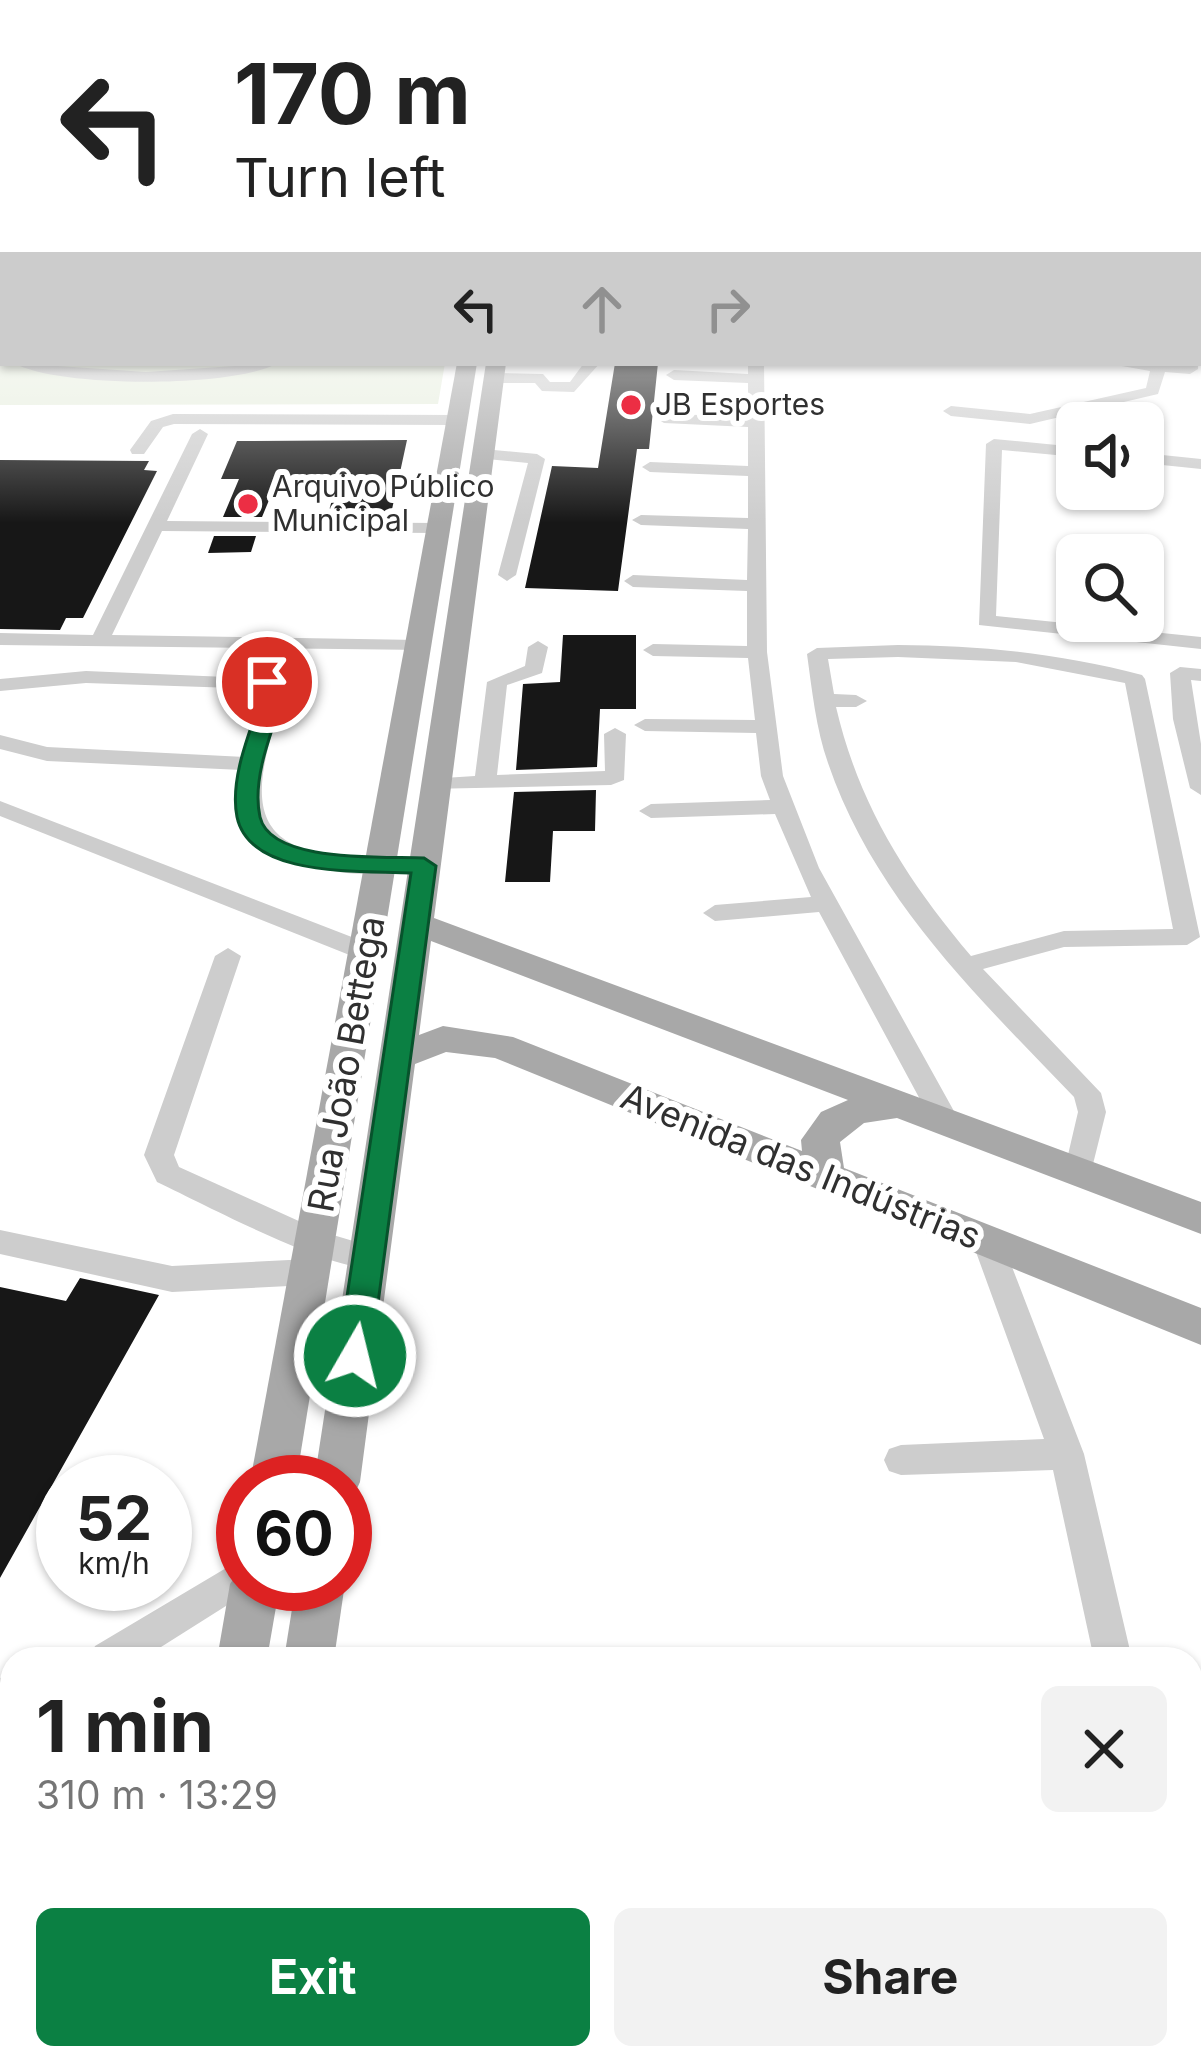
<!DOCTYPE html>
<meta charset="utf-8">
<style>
:root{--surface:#fff;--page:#f2f2f2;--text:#222;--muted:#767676;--accent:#0b8043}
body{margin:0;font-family:Inter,sans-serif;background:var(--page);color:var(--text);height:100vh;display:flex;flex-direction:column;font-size:45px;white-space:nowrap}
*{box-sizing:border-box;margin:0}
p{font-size:39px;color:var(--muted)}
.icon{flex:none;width:66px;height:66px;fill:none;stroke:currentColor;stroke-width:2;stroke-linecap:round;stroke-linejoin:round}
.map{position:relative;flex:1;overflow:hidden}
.sheet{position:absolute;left:0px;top:1647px;width:1203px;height:423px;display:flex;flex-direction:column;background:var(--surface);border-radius:36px 36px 0 0;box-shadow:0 3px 9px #0004}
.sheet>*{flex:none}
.guide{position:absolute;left:0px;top:0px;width:1203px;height:366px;box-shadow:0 3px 9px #0004;background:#fff;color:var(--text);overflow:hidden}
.controls{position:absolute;left:1056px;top:402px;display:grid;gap:24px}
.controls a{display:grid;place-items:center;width:108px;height:108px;border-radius:18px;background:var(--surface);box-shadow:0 3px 9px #0004;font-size:60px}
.speed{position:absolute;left:36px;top:1455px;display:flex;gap:24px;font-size:60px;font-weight:700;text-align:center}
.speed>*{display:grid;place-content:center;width:156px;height:156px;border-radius:50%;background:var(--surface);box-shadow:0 3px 9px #0004;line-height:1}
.speed small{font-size:30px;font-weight:400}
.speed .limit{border:18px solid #d22;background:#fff;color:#111}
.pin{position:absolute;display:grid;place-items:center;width:102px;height:102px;color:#fff;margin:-51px;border:6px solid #fff;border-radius:50%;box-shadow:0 3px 12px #0007}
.me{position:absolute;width:132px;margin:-66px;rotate:8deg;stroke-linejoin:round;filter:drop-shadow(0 0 9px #0008)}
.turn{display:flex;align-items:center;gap:42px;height:252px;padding:0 36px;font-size:54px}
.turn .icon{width:156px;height:156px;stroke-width:2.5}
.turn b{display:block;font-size:84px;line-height:102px}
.lanes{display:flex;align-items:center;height:114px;padding:0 36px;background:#0003;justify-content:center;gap:60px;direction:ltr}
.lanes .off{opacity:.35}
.round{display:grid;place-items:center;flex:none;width:126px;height:126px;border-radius:18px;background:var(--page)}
.headline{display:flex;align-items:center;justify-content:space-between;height:204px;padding:0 36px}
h1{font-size:72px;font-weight:700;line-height:90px}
.action{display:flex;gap:24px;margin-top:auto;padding:24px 36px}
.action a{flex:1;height:138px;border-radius:18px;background:var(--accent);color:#fff;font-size:48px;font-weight:700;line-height:138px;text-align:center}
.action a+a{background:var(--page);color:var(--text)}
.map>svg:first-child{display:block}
.green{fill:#e7eede}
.building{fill:#171717}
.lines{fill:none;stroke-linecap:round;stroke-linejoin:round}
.minor{fill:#cdcdcd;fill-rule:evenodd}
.major{fill:#a8a8a8;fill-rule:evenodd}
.route{fill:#0b8043;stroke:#07532c;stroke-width:3}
.poi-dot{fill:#ec2e44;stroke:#fff;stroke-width:4.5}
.labels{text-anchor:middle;stroke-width:12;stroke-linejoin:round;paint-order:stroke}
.far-poi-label{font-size:30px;fill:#303030;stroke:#fff;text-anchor:start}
.street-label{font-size:36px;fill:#303030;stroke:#fff}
</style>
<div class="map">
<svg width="1201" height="2068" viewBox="0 0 1201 2068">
<rect width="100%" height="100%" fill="#fff"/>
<polygon class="green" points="0,234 3,363 445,363 438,404 0,405"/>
<g class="building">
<polygon points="615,363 658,363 649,449 637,449 618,591 525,588 552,466 598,468"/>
<polygon points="407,440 391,514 328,514 334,493 272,493 262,517 223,517 239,479 221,479 237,441"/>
<polygon points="0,460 149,461 144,470 157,471 83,618 66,618 60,630 0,629"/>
<polygon points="214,536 256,536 251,552 208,553"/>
<polygon points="563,635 636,635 636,709 600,709 597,767 516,770 523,684 560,682"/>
<polygon points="596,790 595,831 553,831 550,882 505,882 514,792"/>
<polygon points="80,1278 159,1295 0,1578 0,1287 66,1301"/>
</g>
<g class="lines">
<g class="minor">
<polygon points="0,234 3,234 0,241"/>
<rect x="0" y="352" width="3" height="9"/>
<path d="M14 363 146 372 278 363C235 388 57 388 14 363Z"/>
<polygon points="584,363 600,363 574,392 542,391 535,383 493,383 485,378 493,373 543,374 550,382 570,382"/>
<polygon points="748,363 764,363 767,652 783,776 819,868 960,1122 956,1129 936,1129 819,912 715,921 703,913 715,905 811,897 775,814 651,818 639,811 651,804 770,800 761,776 756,733 645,731 634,725 645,719 755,720 748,658 653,656 643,650 653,644 747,646 747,591 633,587 624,581 633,575 747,580 748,529 641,525 632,520 641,515 748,518 748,476 650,472 642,467 650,462 748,466 748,427 664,423 656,418 664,413 748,418 748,383 674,380 666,375 674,370 748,374"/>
<polygon points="1105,363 1198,363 1198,369 1190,374 1165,372 1158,394 1030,424 951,416 943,411 951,406 1030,414 1146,388 1150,371"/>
<polygon points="173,414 457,415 465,420 457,425 174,424 163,427 144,454 132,454 130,450 151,421"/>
<polygon points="200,429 208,434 167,521 438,523 447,528 438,533 162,531 112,635 418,640 428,646 425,650 0,645 0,633 93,635 192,434"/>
<polygon points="994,439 1077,447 1077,457 1002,450 996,616 1201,637 1201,649 979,625 986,444"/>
<polygon points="483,449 537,454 545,459 516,575 507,581 498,575 528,463 477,458 477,450"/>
<polygon points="1143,453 1201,459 1201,469 1143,463"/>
<polygon points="538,641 548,647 542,673 507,685 497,775 605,771 604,734 615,728 626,734 624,780 611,785 428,789 428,779 475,776 487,682 525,666 528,647"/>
<path d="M898 645C981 645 1061 654 1142 675L1145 679 1200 937 1187 945 1064 947 983 969 1101 1093 1106 1112 1089 1180H1069L1064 1172 1078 1112 1074 1097C978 997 874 898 828 763 816 729 812 690 807 654L817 648ZM898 657 1016 662 1125 683 1173 929 1064 931 971 956C906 879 859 805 836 707H856L867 701 856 695 834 694 828 659Z"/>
<polygon points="1180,667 1201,669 1201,681 1191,680 1201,744 1201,795 1190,788 1173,719 1170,673"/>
<path d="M86 671 274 679 285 689C264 763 227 846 338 855 356 856 379 853 392 865 366 889 262 859 245 827 236 810 240 789 242 770L47 761 0 749V735L47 747 245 757 262 689 86 683 0 691V679Z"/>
<polygon points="0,801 375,946 379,952 375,958 357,958 0,816"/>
<path d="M228 948 241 956 174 1155 179 1167 323 1232 380 1249 384 1258 380 1267C343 1279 198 1201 157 1182L144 1155 215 956Z"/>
<polygon points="987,1229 998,1232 1002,1241 1084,1454 1132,1659 1094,1659 1053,1470 901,1475 889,1471 884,1460 889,1449 901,1445 1044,1439 972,1241 976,1232"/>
<polygon points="0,1230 172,1266 309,1259 320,1263 325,1272 320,1281 309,1285 172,1292 0,1254"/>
<polygon points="243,1558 243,1584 257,1584 256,1587 142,1659 89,1659 95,1646"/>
<polygon points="12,1675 12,1713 0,1716 0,1678"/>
<polygon points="0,1769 12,1774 12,1814 0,1809"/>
<polygon points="1191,2040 1201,2056 1201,2068 1157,2068 1156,2058 1191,2058"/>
<polygon points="921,2058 974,2058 969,2068 922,2068"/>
</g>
<g class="major">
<rect x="1200" y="329" width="1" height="12"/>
<polygon points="457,363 477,363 296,1482 250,1482"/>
<path d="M486 363H506L434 918 1201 1202V1234L897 1118 864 1123 840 1142 844 1168 1201 1308V1345L495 1058 446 1052 415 1064 360 1482 353 1497 345 1500V1482H314ZM431 941 848 1100 821 1112 801 1140 802 1151 513 1037 443 1026 419 1035Z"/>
<polygon points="243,1565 243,1584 280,1584 267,1659 217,1659 230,1584"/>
<polygon points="296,1584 345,1583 334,1659 284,1659"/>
<polygon points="141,2058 201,2058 199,2068 139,2068"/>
<polygon points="219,2058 279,2058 278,2068 218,2068"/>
</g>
</g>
<linearGradient id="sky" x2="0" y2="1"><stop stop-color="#9cc6ea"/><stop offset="0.45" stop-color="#fff"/><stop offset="1" stop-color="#fff" stop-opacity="0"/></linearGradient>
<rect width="1201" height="523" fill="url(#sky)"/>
<path class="route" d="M267 676 286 689C274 726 251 777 260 817 271 864 386 856 424 858L436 866 371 1356 366 1366 355 1370 343 1366 338 1356 411 873C364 870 250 879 237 817 229 777 252 727 264 690L257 682Z"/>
<g class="poi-dot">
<circle cx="631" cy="405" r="12"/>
<circle cx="248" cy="504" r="12"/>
</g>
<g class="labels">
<g class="far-poi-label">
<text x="655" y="415">JB Esportes</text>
<text x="272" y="497">Arquivo Público<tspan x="272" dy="34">Municipal</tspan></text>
</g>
<g class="street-label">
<text transform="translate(346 1064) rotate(-80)" y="13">Rua João Bettega</text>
<text transform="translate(801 1166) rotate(22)" y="13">Avenida das Indústrias</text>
</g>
</g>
</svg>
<div class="controls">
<a><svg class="icon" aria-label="sound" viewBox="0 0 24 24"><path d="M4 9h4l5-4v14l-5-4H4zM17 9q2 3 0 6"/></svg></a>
<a><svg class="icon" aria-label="search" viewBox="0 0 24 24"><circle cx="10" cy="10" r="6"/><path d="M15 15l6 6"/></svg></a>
</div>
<div class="speed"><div>52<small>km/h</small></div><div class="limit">60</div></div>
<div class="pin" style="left:267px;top:682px;background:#d93025"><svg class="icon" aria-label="arrive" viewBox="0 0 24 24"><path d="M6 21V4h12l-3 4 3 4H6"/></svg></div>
<svg class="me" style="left:355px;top:1356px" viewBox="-20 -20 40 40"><circle r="17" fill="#0b8043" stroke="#fff" stroke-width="3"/><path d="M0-11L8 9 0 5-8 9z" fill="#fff"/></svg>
<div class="guide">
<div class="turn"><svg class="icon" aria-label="left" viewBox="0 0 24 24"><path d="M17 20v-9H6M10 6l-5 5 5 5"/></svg><div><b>170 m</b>Turn left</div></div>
<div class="lanes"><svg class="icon" aria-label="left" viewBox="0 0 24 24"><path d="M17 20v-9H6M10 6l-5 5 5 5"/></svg><svg class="icon off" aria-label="ahead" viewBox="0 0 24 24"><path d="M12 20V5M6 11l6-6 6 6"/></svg><svg class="icon off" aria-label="right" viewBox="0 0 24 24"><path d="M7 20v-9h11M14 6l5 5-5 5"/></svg></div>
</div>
<section class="sheet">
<div class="headline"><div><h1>1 min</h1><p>310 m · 13:29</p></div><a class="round"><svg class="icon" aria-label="close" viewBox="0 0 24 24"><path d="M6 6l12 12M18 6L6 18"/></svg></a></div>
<div class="action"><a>Exit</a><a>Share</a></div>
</section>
</div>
